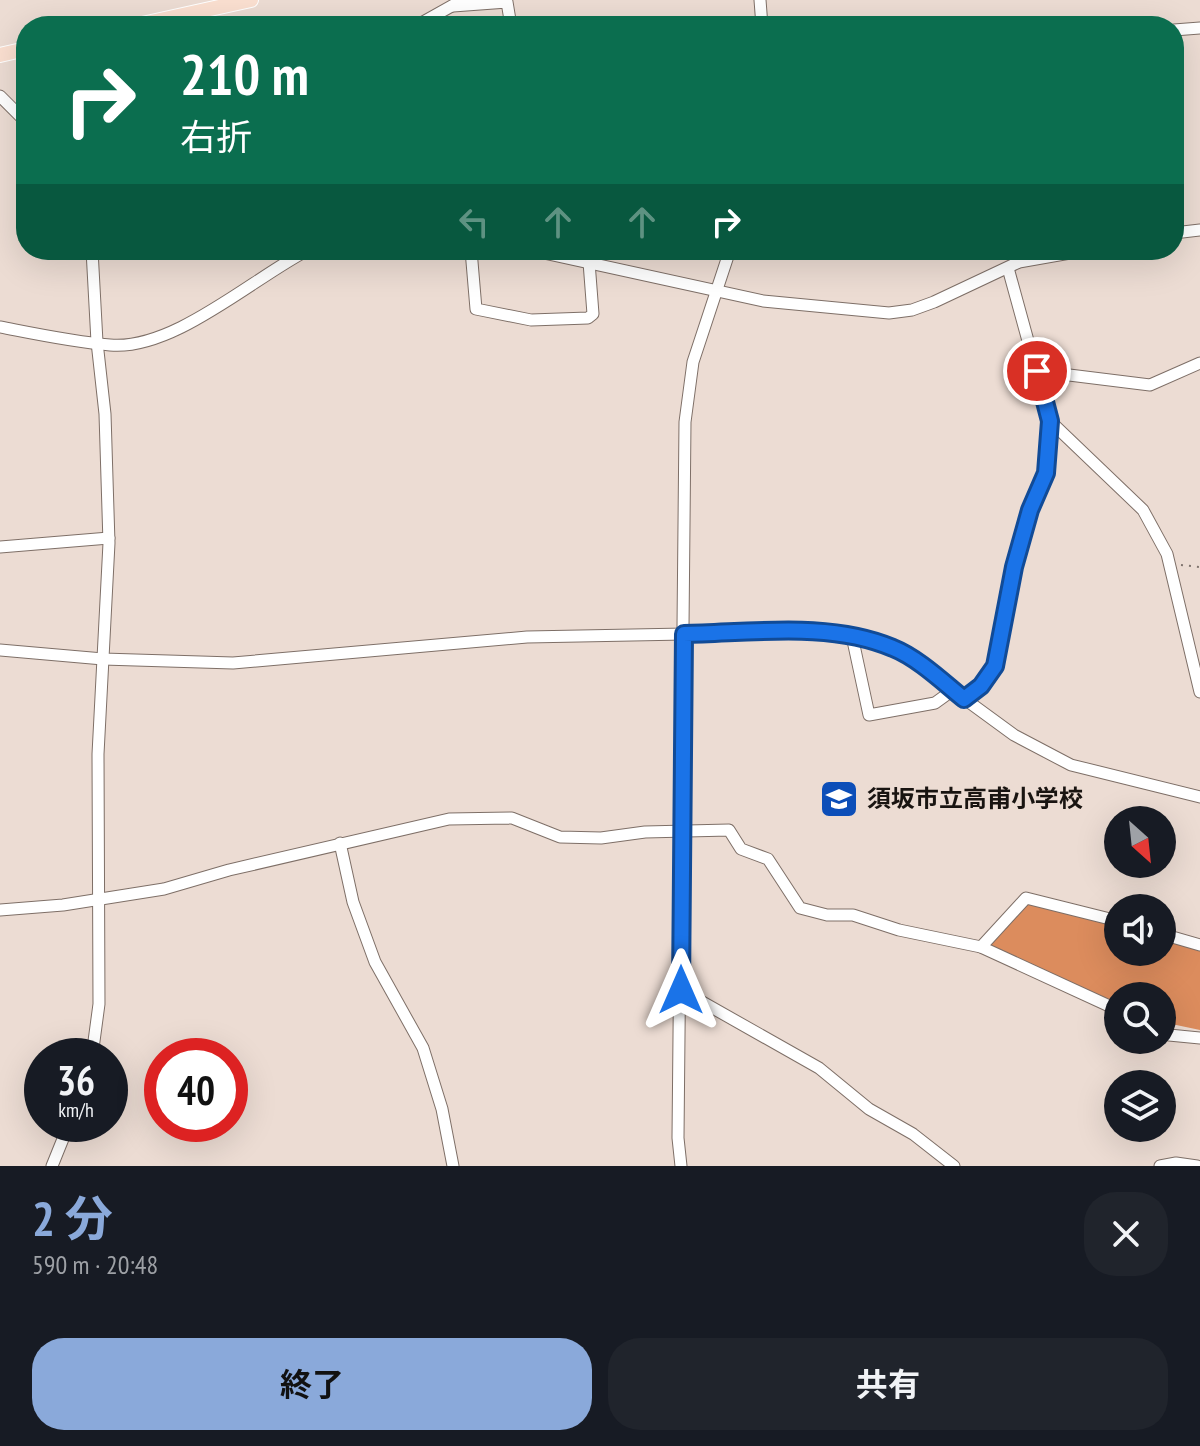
<!DOCTYPE html>
<html lang="ja">
<meta charset="utf-8">
<style>
:root{--surface:#171b24;--page:#20242c;--text:#f1f3f6;--muted:#9ea1a6;--accent:#8aa9da}
body{margin:0;font-family:"PT Sans Narrow","Noto Sans JP",sans-serif;background:var(--page);color:var(--text);height:100vh;display:flex;flex-direction:column;font-size:30px;white-space:nowrap}
*{box-sizing:border-box;margin:0}
p{font-size:26px;color:var(--muted)}
.icon{flex:none;width:44px;height:44px;fill:none;stroke:currentColor;stroke-width:2;stroke-linecap:round;stroke-linejoin:round}
.map{position:relative;height:1166px;overflow:hidden}
.details{display:flex;flex-direction:column;background:var(--surface);flex:1}
.details>*{flex:none}
.guide{position:absolute;left:16px;top:16px;width:1168px;height:244px;border-radius:32px;box-shadow:0 8px 32px #0002;background:#0b6e4f;color:#fff;overflow:hidden}
.needle{width:52px;rotate:153deg}
.controls{position:absolute;left:1104px;top:806px;display:grid;gap:16px}
.controls a{display:grid;place-items:center;width:72px;height:72px;border-radius:50%;background:var(--surface);box-shadow:0 8px 32px #0002;font-size:40px}
.speed{position:absolute;left:24px;top:1038px;display:flex;gap:16px;font-size:40px;font-weight:700;text-align:center}
.speed>*{display:grid;place-content:center;width:104px;height:104px;border-radius:50%;background:var(--surface);box-shadow:0 8px 32px #0002;line-height:1}
.speed small{font-size:20px;font-weight:400}
.speed .limit{border:12px solid #d22;background:#fff;color:#111}
.pin{position:absolute;display:grid;place-items:center;width:68px;height:68px;color:#fff;margin:-34px;border:4px solid #fff;border-radius:50%;box-shadow:0 2px 8px #0007}
.me{position:absolute;width:88px;margin:-44px;rotate:0deg;stroke-linejoin:round;filter:drop-shadow(0 0 6px #0008)}
.turn{display:flex;align-items:center;gap:28px;height:168px;padding:0 32px;font-size:36px}
.turn .icon{width:104px;height:104px;stroke-width:2.5}
.turn b{display:block;font-size:56px;line-height:68px}
.lanes{display:flex;align-items:center;height:76px;padding:0 32px;background:#0003;justify-content:center;gap:40px;direction:ltr}
.lanes .off{opacity:.35}
.round{display:grid;place-items:center;flex:none;width:84px;height:84px;border-radius:32px;background:var(--page)}
.overview{display:flex;align-items:center;justify-content:space-between;height:136px;padding:0 32px}
h1{font-size:48px;font-weight:700;line-height:60px;color:var(--accent)}
.cta{display:flex;gap:16px;margin-top:auto;padding:16px 32px}
.cta a{flex:1;height:92px;border-radius:32px;background:var(--accent);color:#111;font-size:32px;font-weight:700;line-height:92px;text-align:center}
.cta a+a{background:var(--page);color:var(--text)}
.map>svg:first-child{display:block}
.forest{fill:#dc8c5d}
.lines{fill:none;stroke-linecap:round;stroke-linejoin:round}
.minor-casing{stroke:#7e6f67;stroke-width:13}
.major-casing{stroke:#fff;stroke-width:16}
.path{stroke:#80756f;stroke-width:2;stroke-dasharray:2 6;stroke-linecap:butt}
.minor{stroke:#fff;stroke-width:11}
.major{stroke:#fadfd0;stroke-width:14}
.route-casing{stroke:#114b97;stroke-width:20}
.route{stroke:#1a73e8;stroke-width:14}
.labels{text-anchor:middle;stroke-width:8;stroke-linejoin:round;paint-order:stroke}
.poi-label{font-size:24px;font-weight:bold;fill:#191411;stroke:#ecdcd3;text-anchor:start}
</style>
<div class="map">
<svg width="1200" height="1166" viewBox="0 0 1200 1166">
<rect width="100%" height="100%" fill="#ecdcd3"/>
<polygon class="forest" points="1027,902 1118,927 1118,952 1162,952 1162,939 1200,949 1200,1030 1162,1022 1162,996 1118,996 1118,1003 986,946"/>
<g class="lines">
<defs>
<g id="minor">
<polyline points="760,0 762,26"/>
<polyline points="453,6 507,2 511,26"/>
<polyline points="401,26 402,26"/>
<polyline points="416,26 457,3"/>
<polyline points="1174,30 1200,28"/>
<polyline points="0,96 26,122"/>
<polyline points="1174,233 1200,230"/>
<polyline points="471,250 476,309 531,320 588,318 593,314 589,262"/>
<polyline points="530,250 763,301 889,313 912,310 934,302 1019,262 1087,250"/>
<polyline points="1016,250 1019,262"/>
<path d="M0 327C36 334 73 342 110 345 173 351 253 278 308 250"/>
<polyline points="1037,371 1150,385 1200,363"/>
<polyline points="1050,421 1143,510 1167,554 1200,692"/>
<polyline points="0,547 109,538"/>
<polyline points="852,636 869,715 935,703 953,690"/>
<polyline points="0,650 103,659 233,663 527,637 786,632 852,636 895,648 1014,735 1071,765 1200,797"/>
<polyline points="964,699 981,686 995,666 1014,567 1030,510 1046,473 1050,421 1008,268"/>
<polyline points="340,843 353,902 375,962 423,1048 442,1109 453,1166"/>
<polyline points="0,910 63,905 164,889 229,870 449,819 512,818 560,837 601,838 645,832 729,830 741,849 768,859 800,908 827,915 853,915 899,930 981,947 1026,898 1118,921"/>
<polyline points="1162,934 1200,945"/>
<polyline points="981,947 1118,1010"/>
<polyline points="681,990 819,1068 869,1109 913,1134 954,1166"/>
<polyline points="1162,1032 1169,1035 1200,1038"/>
<polyline points="92,1056 99,1004 98,754 109,543 105,414 97,342 92,250"/>
<polyline points="52,1166 69,1124"/>
<polyline points="681,1166 678,1138 685,422 693,362 730,250"/>
<polyline points="1160,1166 1176,1163 1197,1166"/>
</g>
<g id="major">
<polyline points="133,26 251,0"/>
<polyline points="0,55 26,49"/>
</g>
</defs>
<use href="#minor" class="minor-casing"/>
<use href="#major" class="major-casing"/>
<polyline class="path" points="1181,565 1200,567"/>
<use href="#minor" class="minor"/>
<use href="#major" class="major"/>
</g>
<g class="lines">
<defs>
<path id="route" d="M681 990 684 634C751 633 830 621 893 648 918 658 943 682 964 699L981 686 995 666 1014 567 1030 510 1046 473 1050 421 1037 371"/>
</defs>
<use href="#route" class="route-casing"/>
<use href="#route" class="route"/>
</g>
<defs>
<symbol id="school-square" viewBox="-11 -11 22 22"><rect x="-9" y="-9" width="18" height="18" rx="4" fill="#0c4eb8" stroke="#ecdcd3"/><path d="M0-5L7-2L0 1L-7-2ZM-4 1L0 2.5L4 1V4Q0 6-4 4Z" fill="#fff"/></symbol>
</defs>
<g fill-rule="evenodd">
<use href="#school-square" x="817" y="777" width="44" height="44"/>
</g>
<g class="labels">
<g class="poi-label">
<text x="867" y="807">須坂市立高甫小学校</text>
</g>
</g>
</svg>
<div class="controls">
<a><svg class="needle" viewBox="-14 -14 28 28"><path d="M0-13l5 13h-10z" fill="#e53935"/><path d="M0 13l5-13h-10z" fill="#9ea1a6"/></svg></a>
<a><svg class="icon" aria-label="sound" viewBox="0 0 24 24"><path d="M4 9h4l5-4v14l-5-4H4zM17 9q2 3 0 6"/></svg></a>
<a><svg class="icon" aria-label="search" viewBox="0 0 24 24"><circle cx="10" cy="10" r="6"/><path d="M15 15l6 6"/></svg></a>
<a><svg class="icon" aria-label="layers" viewBox="0 0 24 24"><path d="M12 4l9 5-9 5-9-5zM3 14l9 5 9-5"/></svg></a>
</div>
<div class="speed"><div>36<small>km/h</small></div><div class="limit">40</div></div>
<div class="pin" style="left:1037px;top:371px;background:#d93025"><svg class="icon" aria-label="arrive" viewBox="0 0 24 24"><path d="M6 21V4h12l-3 4 3 4H6"/></svg></div>
<svg class="me" style="left:681px;top:990px" viewBox="-20 -20 40 40"><path d="M0-17L14 15 0 8-14 15z" fill="#1a73e8" stroke="#fff" stroke-width="4"/></svg>
<div class="guide">
<div class="turn"><svg class="icon" aria-label="right" viewBox="0 0 24 24"><path d="M7 20v-9h11M14 6l5 5-5 5"/></svg><div><b>210 m</b>右折</div></div>
<div class="lanes"><svg class="icon off" aria-label="left" viewBox="0 0 24 24"><path d="M17 20v-9H6M10 6l-5 5 5 5"/></svg><svg class="icon off" aria-label="ahead" viewBox="0 0 24 24"><path d="M12 20V5M6 11l6-6 6 6"/></svg><svg class="icon off" aria-label="ahead" viewBox="0 0 24 24"><path d="M12 20V5M6 11l6-6 6 6"/></svg><svg class="icon" aria-label="right" viewBox="0 0 24 24"><path d="M7 20v-9h11M14 6l5 5-5 5"/></svg></div>
</div>
</div>
<section class="details">
<div class="overview"><div><h1>2 分</h1><p>590 m · 20:48</p></div><a class="round"><svg class="icon" aria-label="close" viewBox="0 0 24 24"><path d="M6 6l12 12M18 6L6 18"/></svg></a></div>
<div class="cta"><a>終了</a><a>共有</a></div>
</section>
